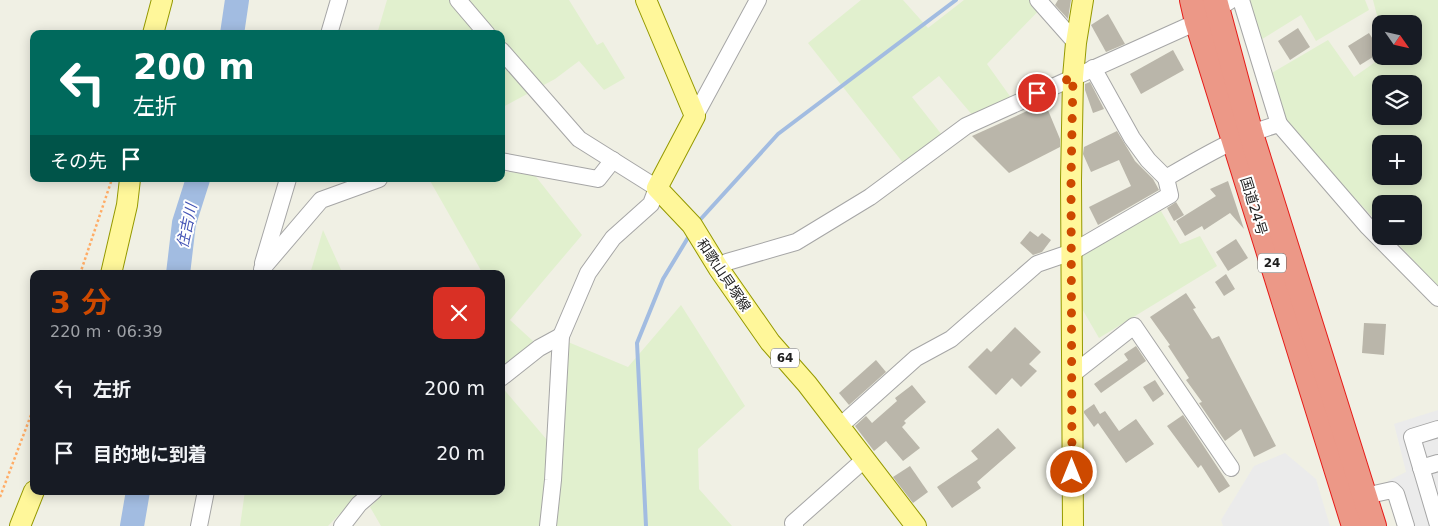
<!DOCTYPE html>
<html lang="ja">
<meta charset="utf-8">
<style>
:root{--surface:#171b24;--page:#242831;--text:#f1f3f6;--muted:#9ea1a6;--accent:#cd4900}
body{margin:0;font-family:"DejaVu Sans","Noto Sans JP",sans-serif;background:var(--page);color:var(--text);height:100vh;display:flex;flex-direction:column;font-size:19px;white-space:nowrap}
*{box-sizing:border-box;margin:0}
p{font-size:16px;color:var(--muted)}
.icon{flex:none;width:28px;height:28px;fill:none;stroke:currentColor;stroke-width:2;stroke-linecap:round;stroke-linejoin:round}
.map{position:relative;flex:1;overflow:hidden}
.panel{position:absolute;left:30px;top:270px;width:475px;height:225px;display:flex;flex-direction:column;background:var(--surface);border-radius:10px;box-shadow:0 2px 12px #0003}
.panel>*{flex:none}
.guide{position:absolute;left:30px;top:30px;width:475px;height:152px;border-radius:10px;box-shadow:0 2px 12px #0003;background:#00695c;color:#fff;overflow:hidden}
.needle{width:32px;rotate:124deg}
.fabs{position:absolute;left:1372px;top:15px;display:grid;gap:10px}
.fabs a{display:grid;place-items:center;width:50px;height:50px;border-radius:10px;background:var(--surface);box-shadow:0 2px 12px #0003;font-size:25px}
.pin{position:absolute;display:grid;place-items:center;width:42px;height:42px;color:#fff;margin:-21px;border:2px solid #fff;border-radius:50%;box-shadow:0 1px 5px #0007}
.me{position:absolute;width:55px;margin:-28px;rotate:0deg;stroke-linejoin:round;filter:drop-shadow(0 0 4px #0008)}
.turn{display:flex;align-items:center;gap:18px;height:105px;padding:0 20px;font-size:22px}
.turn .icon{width:65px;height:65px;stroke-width:2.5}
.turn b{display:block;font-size:35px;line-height:42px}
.then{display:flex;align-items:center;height:48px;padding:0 20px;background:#0003;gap:10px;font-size:19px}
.round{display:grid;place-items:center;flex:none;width:52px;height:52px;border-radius:10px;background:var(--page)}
.overview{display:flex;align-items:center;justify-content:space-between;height:85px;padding:0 20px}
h1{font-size:30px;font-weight:600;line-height:38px;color:var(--accent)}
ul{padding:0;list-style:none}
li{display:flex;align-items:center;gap:15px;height:65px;padding:0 20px}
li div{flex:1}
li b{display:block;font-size:19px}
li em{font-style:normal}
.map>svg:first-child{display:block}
.farmland{fill:#e1f0ce;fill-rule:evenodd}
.parking{fill:#ebebeb}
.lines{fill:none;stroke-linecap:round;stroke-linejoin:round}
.stream{stroke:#a2bce1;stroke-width:4}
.river{stroke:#a2bce1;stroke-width:24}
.building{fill:#bab6aa}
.minor-casing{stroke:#a6a6a6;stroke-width:18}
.major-casing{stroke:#959900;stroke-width:22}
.highway-casing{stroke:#e61c19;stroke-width:26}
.path{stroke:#ffac66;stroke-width:2.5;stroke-dasharray:2.5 2.5;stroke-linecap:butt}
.minor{stroke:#fff;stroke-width:16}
.major{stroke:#fff79a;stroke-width:20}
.highway{stroke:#ec9887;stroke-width:24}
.route{stroke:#cd4900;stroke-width:9;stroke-dasharray:0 16.2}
.labels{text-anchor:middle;stroke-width:4;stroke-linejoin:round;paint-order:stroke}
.shield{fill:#fff;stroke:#626262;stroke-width:1}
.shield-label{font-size:12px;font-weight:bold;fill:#1f1f1f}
.street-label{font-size:14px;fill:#1f1f1f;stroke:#fff}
.water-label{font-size:15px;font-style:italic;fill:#4454b5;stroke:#fff}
</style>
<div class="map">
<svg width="1438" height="526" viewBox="0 0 1438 526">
<rect width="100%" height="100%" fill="#f0f0e4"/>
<g class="farmland">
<polygon points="387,0 569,0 597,45 603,42 625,78 604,90 579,61 555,79 501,108 501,34 377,34"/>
<polygon points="861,0 903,0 928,28 964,0 1049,0 987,64 1012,99 974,117 939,76 912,97 942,135 904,164 808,43"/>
<polygon points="1247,0 1365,0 1369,10 1316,41 1301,15 1259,41"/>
<path d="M1373 0H1438V287L1391 236H1414V204H1381V226L1286 125 1270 74 1328 40 1354 77 1384 56H1414V24H1381V31ZM1381 84H1414V116H1381ZM1381 144H1414V176H1381Z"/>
<polygon points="501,172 533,173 582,235 510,320 534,342 501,369 501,274 483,274 429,179 501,179"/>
<polygon points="1161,211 1180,244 1200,236 1217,266 1099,338 1081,307 1083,252"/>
<polygon points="323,230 343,274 310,274"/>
<polygon points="681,305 745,406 698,449 699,489 732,526 381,526 370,507 386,491 501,491 501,386 559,454 568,342 628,367"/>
<polygon points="245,491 362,491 328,526 240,526"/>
</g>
<g class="parking">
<polygon points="1438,410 1438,526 1400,526 1388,481 1406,472 1394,424"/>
<polygon points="1285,453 1316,479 1330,526 1223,526 1221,520 1254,466"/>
</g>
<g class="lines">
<g class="stream">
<polyline points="699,221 778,134 956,0"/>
<polyline points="646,526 637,343 663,279 689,236"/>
</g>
<g class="river">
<polyline points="232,34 237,0"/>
<polyline points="178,274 184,223 198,179"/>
<polyline points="132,526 138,491"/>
</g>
</g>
<g class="building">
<polygon points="1058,0 1071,0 1068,19 1055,5"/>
<polygon points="1108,14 1125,44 1106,52 1091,25"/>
<polygon points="1298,28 1310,47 1290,60 1278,41"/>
<polygon points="1369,33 1381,52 1360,65 1348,46"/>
<polygon points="1173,50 1184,70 1141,94 1130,74"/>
<polygon points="1090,82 1104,109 1093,113 1085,90 1085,84"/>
<polygon points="1045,103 1060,139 1060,147 1009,173 972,136"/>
<polygon points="1117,131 1135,161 1153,179 1159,190 1098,225 1089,207 1131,186 1119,160 1091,172 1083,154 1084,147"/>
<polygon points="1228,181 1244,229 1230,213 1204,230 1202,226 1185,236 1176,221 1216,196 1210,189"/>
<polygon points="1176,202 1184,215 1174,221 1167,208"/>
<polygon points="1030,231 1038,237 1042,233 1051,240 1042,252 1033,255 1020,243"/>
<polygon points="1236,239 1248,258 1228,271 1216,252"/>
<polygon points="1226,274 1235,289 1224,296 1215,282"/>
<polygon points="1186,293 1196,308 1193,309 1212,339 1219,336 1276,446 1254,457 1241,429 1225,441 1199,403 1202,402 1186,380 1189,378 1168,346 1170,345 1150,317"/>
<polygon points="1364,323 1386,324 1384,355 1362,353"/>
<polygon points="1015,327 1041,352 1029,364 1037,371 1021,387 1012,378 996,395 968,367 987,348 991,352"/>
<polygon points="1136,346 1146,361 1101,393 1094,384 1128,360 1124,354"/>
<polygon points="876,360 886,372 849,405 839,393"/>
<polygon points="1155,380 1164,394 1153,402 1143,387"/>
<polygon points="912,385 926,402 904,421 906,423 902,427 920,448 903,461 886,441 874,451 855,426 866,416 872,423 897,401 895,398"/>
<polygon points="1094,404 1100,414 1105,411 1119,431 1136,419 1154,444 1126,463 1098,423 1094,427 1084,413 1084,411"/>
<polygon points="1183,415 1230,486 1219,493 1201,465 1198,468 1167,426"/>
<polygon points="998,428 1016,448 977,482 981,488 952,508 937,487 978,459 971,451"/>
<polygon points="910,466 928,492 913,503 893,477"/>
</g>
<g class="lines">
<defs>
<g id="minor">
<polyline points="458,0 487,34"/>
<polyline points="1038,0 1076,43"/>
<polyline points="1241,0 1279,124"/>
<polyline points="329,34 339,0"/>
<polyline points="501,50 579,139 657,188 651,204 613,238 588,273 561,336 553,480 548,526"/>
<polyline points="1093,68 1132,138 1148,160 1166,178"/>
<polyline points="695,116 758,0"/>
<polyline points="501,161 598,179 613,160"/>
<polyline points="263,263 288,179"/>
<polyline points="262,269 321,200 379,179"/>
<polyline points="719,269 727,262 796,242 870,197 966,126 1197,22 1231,0"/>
<polyline points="1073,374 1134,326 1231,468"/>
<polyline points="501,378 539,348 561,336"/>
<path d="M839 427 916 358 951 339 1037 264 1072 252 1170 195 1166 178C1202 157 1239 135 1279 124L1368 227 1438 298"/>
<polyline points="1438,429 1412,437 1438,525"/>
<polyline points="1421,468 1438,463"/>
<polyline points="1365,496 1392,490 1396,494 1406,526"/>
<polyline points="199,526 206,491"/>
<polyline points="342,526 359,504 374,491"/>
<polyline points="795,526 793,523 865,459"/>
</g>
<g id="major">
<polyline points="646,0 695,116 657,188 692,225 719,269 770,342 807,384 916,526"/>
<polyline points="153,34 162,0"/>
<polyline points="111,274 127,205 130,179"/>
<polyline points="20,526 34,491"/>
<polyline points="1073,526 1071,180 1073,77 1076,43 1083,0"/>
</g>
<g id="highway">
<polyline points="1192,0 1197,22 1354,526"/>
<polyline points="1215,0 1251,134 1374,526"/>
</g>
</defs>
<use href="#minor" class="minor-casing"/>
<use href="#major" class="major-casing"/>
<use href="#highway" class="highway-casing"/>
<g class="path">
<polyline points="80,274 112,179"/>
<polyline points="0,497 34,407"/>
</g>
<use href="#minor" class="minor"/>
<use href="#major" class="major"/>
<use href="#highway" class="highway"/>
</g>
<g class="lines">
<polyline class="route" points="1037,93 1073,77 1071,180 1072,472"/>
</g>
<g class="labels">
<g class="shield">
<rect x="1258" y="253.5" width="28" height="19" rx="4"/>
<rect x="771" y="348.5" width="28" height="19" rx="4"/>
</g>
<g class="shield-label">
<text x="1272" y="267">24</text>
<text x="785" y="362">64</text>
</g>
<g class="street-label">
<text transform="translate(1254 206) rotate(73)" y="5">国道24号</text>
<text transform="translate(724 275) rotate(56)" y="5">和歌山貝塚線</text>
</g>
<g class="water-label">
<text transform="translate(187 226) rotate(-78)" y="5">住吉川</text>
</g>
</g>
</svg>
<div class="fabs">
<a><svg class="needle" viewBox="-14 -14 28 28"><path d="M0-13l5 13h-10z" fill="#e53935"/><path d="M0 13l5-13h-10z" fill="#9ea1a6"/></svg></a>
<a><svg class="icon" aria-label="layers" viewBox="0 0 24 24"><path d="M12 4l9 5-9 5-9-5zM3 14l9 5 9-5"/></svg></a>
<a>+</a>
<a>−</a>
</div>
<div class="pin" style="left:1037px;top:93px;background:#d93025"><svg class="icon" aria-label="arrive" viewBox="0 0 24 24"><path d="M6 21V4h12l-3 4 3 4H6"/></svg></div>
<svg class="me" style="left:1072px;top:472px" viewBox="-20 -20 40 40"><circle r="17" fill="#cd4900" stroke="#fff" stroke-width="3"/><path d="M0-11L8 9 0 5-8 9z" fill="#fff"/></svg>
<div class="guide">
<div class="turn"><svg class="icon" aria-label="left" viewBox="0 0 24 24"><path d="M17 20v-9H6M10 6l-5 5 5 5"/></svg><div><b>200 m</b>左折</div></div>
<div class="then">その先<svg class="icon" aria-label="arrive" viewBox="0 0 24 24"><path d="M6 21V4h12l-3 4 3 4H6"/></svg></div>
</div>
<section class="panel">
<div class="overview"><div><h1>3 分</h1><p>220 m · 06:39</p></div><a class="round" style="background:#d93025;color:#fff"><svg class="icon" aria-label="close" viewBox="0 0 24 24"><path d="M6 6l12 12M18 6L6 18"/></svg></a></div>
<ul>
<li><svg class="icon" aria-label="left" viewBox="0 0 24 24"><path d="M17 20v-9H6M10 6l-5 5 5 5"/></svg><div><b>左折</b></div><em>200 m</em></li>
<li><svg class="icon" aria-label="arrive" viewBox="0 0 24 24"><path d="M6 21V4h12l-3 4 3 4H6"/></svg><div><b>目的地に到着</b></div><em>20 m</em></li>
</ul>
</section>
</div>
